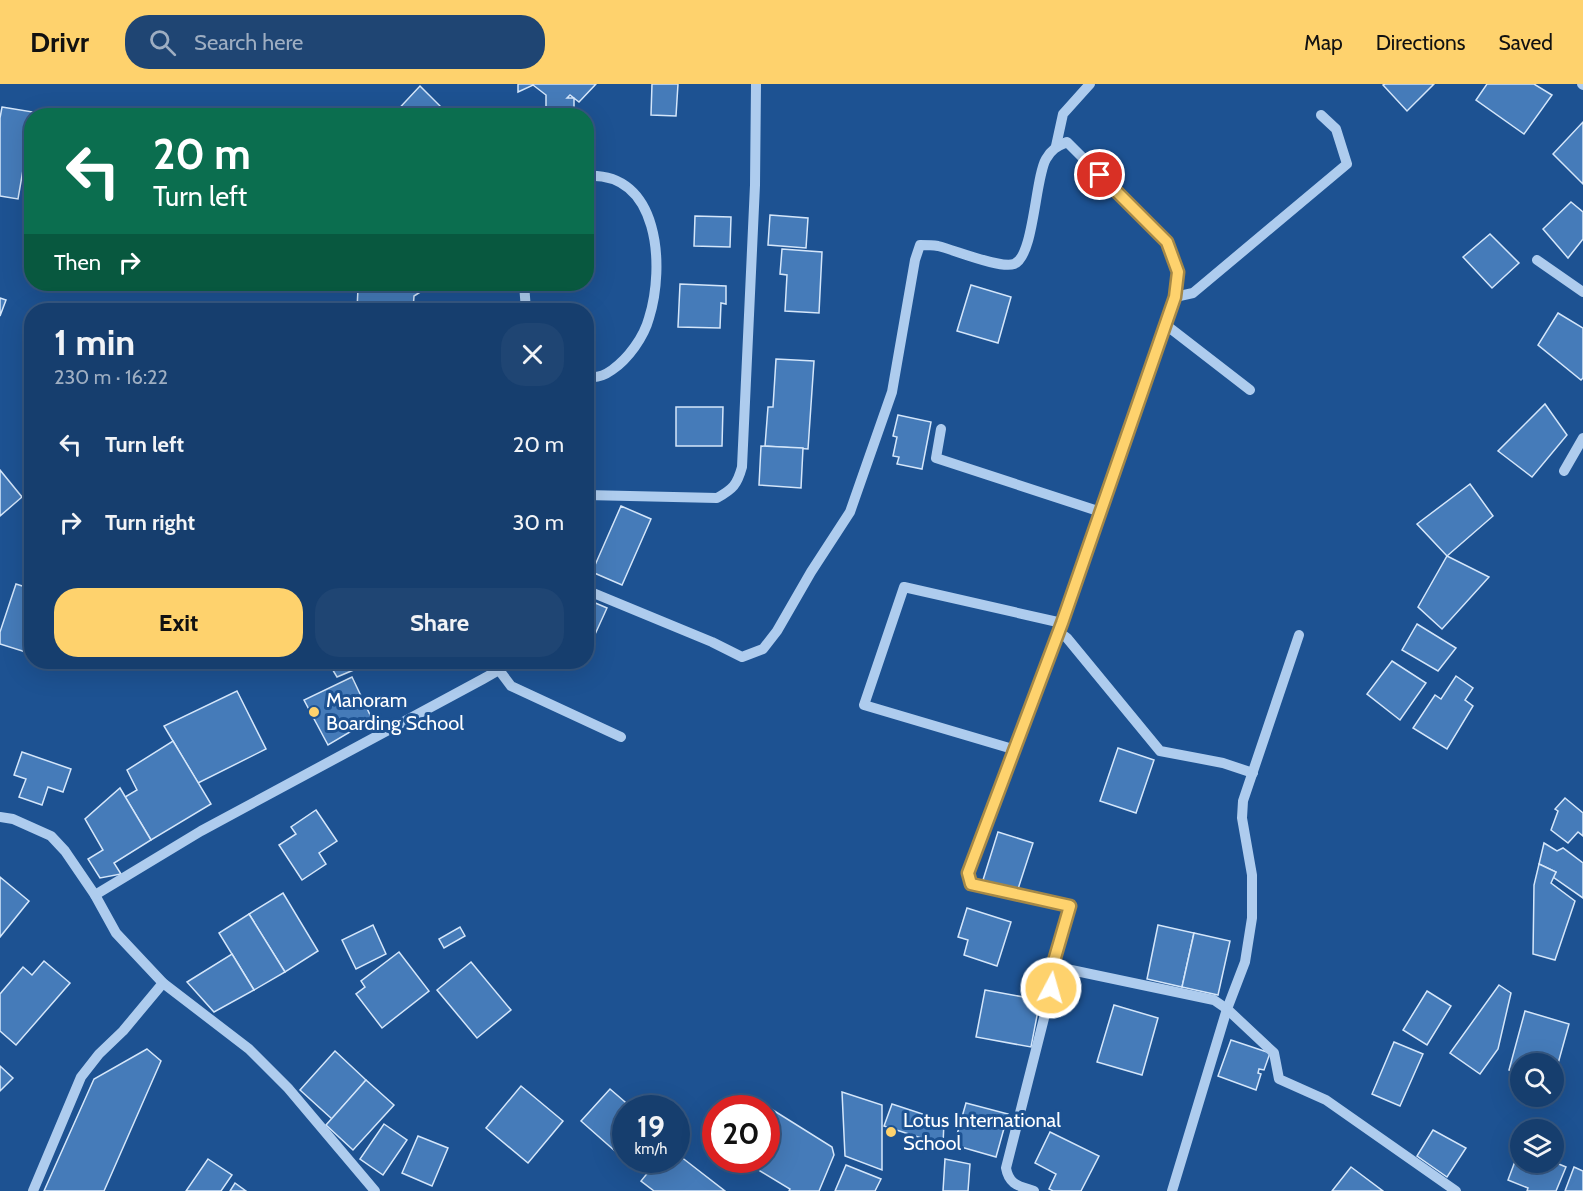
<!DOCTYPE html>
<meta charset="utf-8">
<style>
:root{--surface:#163e6e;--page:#1f4573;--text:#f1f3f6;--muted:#9eaec2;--line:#355781;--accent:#fed26d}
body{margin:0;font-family:Cabin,sans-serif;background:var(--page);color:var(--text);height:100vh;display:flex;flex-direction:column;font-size:22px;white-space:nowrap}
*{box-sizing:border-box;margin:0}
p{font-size:20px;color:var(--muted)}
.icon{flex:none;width:33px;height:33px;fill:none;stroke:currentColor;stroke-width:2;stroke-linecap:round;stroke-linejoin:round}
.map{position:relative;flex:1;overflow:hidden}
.panel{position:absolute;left:24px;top:219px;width:570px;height:366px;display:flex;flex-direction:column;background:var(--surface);border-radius:24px;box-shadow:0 6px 24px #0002,0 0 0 2px var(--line)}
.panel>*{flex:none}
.guide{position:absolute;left:24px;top:24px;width:570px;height:183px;border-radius:24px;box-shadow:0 6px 24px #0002,0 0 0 2px var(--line);background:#0b6e4f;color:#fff;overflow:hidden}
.buttons{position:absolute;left:1510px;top:969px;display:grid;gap:12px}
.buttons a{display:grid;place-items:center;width:54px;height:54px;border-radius:50%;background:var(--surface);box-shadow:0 6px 24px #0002,0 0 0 2px var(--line);font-size:30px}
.speed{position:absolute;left:612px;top:1011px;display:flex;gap:12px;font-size:30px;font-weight:700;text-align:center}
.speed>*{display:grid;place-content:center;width:78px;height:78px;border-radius:50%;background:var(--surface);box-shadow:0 6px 24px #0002,0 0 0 2px var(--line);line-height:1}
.speed small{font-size:15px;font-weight:400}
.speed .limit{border:9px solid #d22;background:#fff;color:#111}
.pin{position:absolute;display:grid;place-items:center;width:51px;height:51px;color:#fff;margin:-26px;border:3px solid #fff;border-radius:50%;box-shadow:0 2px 6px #0007}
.me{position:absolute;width:66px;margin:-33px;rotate:6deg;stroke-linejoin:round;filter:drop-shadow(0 0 4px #0008)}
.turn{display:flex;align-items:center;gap:21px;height:126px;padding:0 30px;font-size:27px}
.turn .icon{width:78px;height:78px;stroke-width:2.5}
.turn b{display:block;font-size:42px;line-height:51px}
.then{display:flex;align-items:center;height:57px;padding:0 30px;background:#0003;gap:12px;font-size:22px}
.round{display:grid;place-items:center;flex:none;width:63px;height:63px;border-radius:24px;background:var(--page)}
.head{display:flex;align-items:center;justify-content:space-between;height:102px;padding:0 30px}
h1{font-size:36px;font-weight:800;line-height:45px}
.action{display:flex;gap:12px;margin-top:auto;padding:12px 30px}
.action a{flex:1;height:69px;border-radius:24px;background:var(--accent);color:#111;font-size:24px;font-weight:800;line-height:69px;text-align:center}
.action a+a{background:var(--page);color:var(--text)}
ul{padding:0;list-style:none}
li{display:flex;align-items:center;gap:18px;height:78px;padding:0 30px}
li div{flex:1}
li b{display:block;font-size:22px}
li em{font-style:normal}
header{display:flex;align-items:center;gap:36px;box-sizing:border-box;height:84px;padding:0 30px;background:var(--accent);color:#111}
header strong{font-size:28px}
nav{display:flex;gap:33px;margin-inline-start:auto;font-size:21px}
.search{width:420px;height:54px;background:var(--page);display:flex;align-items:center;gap:15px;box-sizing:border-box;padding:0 21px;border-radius:24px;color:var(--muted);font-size:22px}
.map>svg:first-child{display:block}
.building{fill:#457bb9;stroke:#d4e6fa;stroke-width:1.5}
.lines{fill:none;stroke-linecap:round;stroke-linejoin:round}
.minor{stroke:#aeccee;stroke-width:10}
.route-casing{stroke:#a58847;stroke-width:15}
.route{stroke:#fed26d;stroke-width:10}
.poi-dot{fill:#fed26d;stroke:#1d5292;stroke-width:2}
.labels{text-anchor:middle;stroke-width:6;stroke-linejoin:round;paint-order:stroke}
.poi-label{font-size:20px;fill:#fff;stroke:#1d5292;text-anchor:start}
</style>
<header>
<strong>Drivr</strong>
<div class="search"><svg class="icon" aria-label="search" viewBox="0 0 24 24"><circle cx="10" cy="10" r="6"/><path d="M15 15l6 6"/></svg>Search here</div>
<nav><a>Map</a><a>Directions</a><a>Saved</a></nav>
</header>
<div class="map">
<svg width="1583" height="1107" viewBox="0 0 1583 1107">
<rect width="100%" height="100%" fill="#1d5292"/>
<g class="building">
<polygon points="518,0 596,0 579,18 570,11 567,14 574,14 574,28 546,29 546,11 533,1 518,8"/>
<polygon points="652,0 678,0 676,32 651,31"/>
<polygon points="1385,0 1434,0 1407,27 1383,1"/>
<polygon points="1487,0 1534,0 1552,11 1524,50 1476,16"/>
<polygon points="420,2 442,24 452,29 479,32 392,32"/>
<polygon points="2,23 33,28 18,115 0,112 0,34"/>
<polygon points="1583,38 1583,100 1553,70"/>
<polygon points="1571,118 1583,128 1583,155 1568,174 1543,145"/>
<polygon points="770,131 808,134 806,164 768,161"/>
<polygon points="695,132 731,133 730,163 694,162"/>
<polygon points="1490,150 1519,179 1492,204 1463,173"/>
<polygon points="782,165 822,168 819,229 785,227 787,191 780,190"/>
<polygon points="372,200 433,200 414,212 413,226 357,226 358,204 372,204"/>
<polygon points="680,200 726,202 726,220 721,219 720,244 678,243"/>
<polygon points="971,201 1011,213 998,259 957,247"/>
<polygon points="0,214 6,216 0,232"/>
<polygon points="1558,229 1583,244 1583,294 1581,296 1538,261"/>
<polygon points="776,275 814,277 808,365 765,362 768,323 773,323"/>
<polygon points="1545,320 1567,351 1532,393 1498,367"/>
<polygon points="676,323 723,323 722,362 676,362"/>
<polygon points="898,331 931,338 922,385 897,380 899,373 893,372 897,353 893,352"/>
<polygon points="761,362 803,364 801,404 759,401"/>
<polygon points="0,386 22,413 0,432"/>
<polygon points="1470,400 1493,432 1447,472 1417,440"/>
<polygon points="621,422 651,435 622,501 592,488"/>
<polygon points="1447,472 1489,493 1442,545 1418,523"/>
<polygon points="16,500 32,505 32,570 0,560 0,548"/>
<polygon points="586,515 607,524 592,557 586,554"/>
<polygon points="1417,540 1456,564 1438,587 1402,566"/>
<polygon points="1392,577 1426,599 1400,636 1367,610"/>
<polygon points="328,578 353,578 356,585 337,593"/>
<polygon points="1456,592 1473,604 1465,616 1473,622 1447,665 1413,644 1435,611 1441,615"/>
<polygon points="352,593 372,635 328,661 304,616"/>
<polygon points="237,607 266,665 198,699 164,642"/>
<polygon points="173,657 211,720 151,756 125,713 137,706 127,686"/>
<polygon points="1118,664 1154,676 1136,729 1100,717"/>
<polygon points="22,668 71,685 63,708 48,703 42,721 19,713 26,695 14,691"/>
<polygon points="120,704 151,756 114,779 121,790 100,794 88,775 103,766 85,735"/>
<polygon points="1565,714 1583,729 1583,752 1578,748 1568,759 1551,746 1558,727 1555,725"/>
<polygon points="316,726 337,757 319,769 326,780 302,796 279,761 296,750 291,743"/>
<polygon points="998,748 1033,759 1017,808 983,796"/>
<polygon points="1544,759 1557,767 1563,764 1583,779 1583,814 1553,793 1556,788 1539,780"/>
<polygon points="1539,780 1556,788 1551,799 1575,817 1555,876 1533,870 1534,801"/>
<polygon points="0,793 29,817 0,853"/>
<polygon points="283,809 318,867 285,888 249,830"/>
<polygon points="967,824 1011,838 997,882 964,871 968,856 958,853"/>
<polygon points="249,830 285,888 254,906 219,849"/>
<polygon points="373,841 386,870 356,885 342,856"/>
<polygon points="1158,841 1194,849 1182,903 1147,895"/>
<polygon points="460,843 465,852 444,864 439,855"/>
<polygon points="1194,849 1230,857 1218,911 1182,903"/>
<polygon points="399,868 429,907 382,944 356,910 365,903 361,897"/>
<polygon points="232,870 254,906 214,928 187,898"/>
<polygon points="44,877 70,899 16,961 0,947 0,910 23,883 32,891"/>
<polygon points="471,878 511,926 477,954 437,906"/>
<polygon points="1499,901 1511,909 1498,965 1480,990 1450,969"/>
<polygon points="985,906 1040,916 1031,963 976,953"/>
<polygon points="1427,907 1451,922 1427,961 1403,946"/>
<polygon points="1114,921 1158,934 1142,991 1097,978"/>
<polygon points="1525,927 1569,940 1554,994 1554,980 1521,980 1521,990 1509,986"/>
<polygon points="1231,956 1270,969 1264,986 1259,985 1258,989 1261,990 1256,1006 1218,992"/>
<polygon points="1394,958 1423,970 1400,1022 1372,1010"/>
<polygon points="147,965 161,977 104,1107 44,1107 94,995"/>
<polygon points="335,967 366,996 332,1035 300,1006"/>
<polygon points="0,982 13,994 0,1007"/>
<polygon points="366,996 394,1021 353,1066 326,1041"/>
<polygon points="521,1002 563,1037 528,1079 486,1044"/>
<polygon points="610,1005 632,1024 626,1024 626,1076 638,1076 632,1082 581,1037"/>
<polygon points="842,1008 882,1021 882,1086 845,1072"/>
<polygon points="966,1019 1008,1030 996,1073 954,1061"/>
<polygon points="892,1020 944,1037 943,1061 884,1042"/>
<polygon points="768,1023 832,1063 834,1071 819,1107 789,1107 790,1105 742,1076 766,1076"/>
<polygon points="384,1040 407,1056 383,1091 360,1075"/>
<polygon points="1433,1046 1466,1064 1447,1093 1417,1072"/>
<polygon points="1050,1048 1099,1072 1081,1107 1053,1107 1049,1105 1056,1090 1035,1079"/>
<polygon points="418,1052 448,1064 432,1102 402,1089"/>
<polygon points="1520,1064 1521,1078 1554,1078 1566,1083 1556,1107 1527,1107 1528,1104 1508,1096"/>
<polygon points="676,1069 725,1107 654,1107 641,1097 658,1076 676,1076"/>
<polygon points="208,1075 232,1091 221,1107 186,1107"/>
<polygon points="945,1075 970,1080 968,1107 943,1107"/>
<polygon points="846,1081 881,1095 875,1107 835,1107"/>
<polygon points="1351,1083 1383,1107 1332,1107"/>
<polygon points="1574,1083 1583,1087 1583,1107 1565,1107"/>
<polygon points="235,1099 246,1107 230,1107"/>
</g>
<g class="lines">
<g class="minor">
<polyline points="1582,0 1583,1"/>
<polyline points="1056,62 1063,30 1090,0"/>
<path d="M586 92C660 87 665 183 649 234 644 253 628 275 612 286 605 291 595 295 586 292"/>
<polyline points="1537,176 1583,208"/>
<polyline points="524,200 526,226"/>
<polyline points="1175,213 1193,209 1347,80 1336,45 1321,31"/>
<polyline points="1166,241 1062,539 968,789 971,800 1070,822 1054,877 1057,883 1214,916 1227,925 1172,1107"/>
<polyline points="941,345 936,374 1101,428"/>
<polyline points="586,374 590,341 591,293"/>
<polyline points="1564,387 1583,354"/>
<path d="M586 411 717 414C733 405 737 401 742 383L755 101 756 0"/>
<path d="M586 506 712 558 742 573 763 565 777 547 811 488 850 428 892 308 915 176 920 161C926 161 932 161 938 162 955 166 1000 185 1014 180 1034 173 1035 94 1046 75 1051 66 1057 62 1067 58L1167 158 1178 188 1175 213 1166 241 1250 306"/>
<polyline points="1059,548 1067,554 1160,667 1223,679 1253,689"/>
<polyline points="1299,551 1243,717 1242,734 1252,791 1252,834 1245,878 1227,925 1274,969 1279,995 1326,1016 1456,1107"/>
<polyline points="499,586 511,602 621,653"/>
<polyline points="1016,666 864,621 904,503 1062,539"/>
<polyline points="0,733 13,735 51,752 65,767 95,811 116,849 163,899 249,965 288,1004 375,1107"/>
<polyline points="95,811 201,747 483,595 499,586 508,578"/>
<polyline points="33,1107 81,993 99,970 123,947 163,899"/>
<path d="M1034 1107C1019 1102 1009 1101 1006 1084L1057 883"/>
</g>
</g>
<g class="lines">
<defs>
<polyline id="route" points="1051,904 1057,883 1054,877 1070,822 971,800 968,789 1062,539 1175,213 1178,188 1167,158 1100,91"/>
</defs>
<use href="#route" class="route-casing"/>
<use href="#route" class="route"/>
</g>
<g class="poi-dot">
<circle cx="314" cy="628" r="6"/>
<circle cx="891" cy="1048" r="6"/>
</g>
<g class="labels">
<g class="poi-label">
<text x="326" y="623">Manoram<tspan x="326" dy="23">Boarding School</tspan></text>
<text x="903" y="1043">Lotus International<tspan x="903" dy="23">School</tspan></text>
</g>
</g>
</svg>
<div class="buttons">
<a><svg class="icon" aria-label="search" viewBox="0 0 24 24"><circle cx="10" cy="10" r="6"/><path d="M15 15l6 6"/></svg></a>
<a><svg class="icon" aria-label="layers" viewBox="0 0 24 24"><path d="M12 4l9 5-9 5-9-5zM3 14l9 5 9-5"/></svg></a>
</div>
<div class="speed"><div>19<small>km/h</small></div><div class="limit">20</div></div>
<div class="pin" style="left:1100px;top:91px;background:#d93025"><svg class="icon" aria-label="arrive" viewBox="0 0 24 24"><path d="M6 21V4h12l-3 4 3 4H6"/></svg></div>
<svg class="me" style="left:1051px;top:904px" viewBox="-20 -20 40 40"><circle r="17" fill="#fed26d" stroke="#fff" stroke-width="3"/><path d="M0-11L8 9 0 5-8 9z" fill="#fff"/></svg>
<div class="guide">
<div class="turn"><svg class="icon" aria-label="left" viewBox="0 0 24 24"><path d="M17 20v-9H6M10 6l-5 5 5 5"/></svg><div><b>20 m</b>Turn left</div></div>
<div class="then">Then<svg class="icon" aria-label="right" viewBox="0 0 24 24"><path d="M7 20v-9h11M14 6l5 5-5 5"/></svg></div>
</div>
<section class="panel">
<div class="head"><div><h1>1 min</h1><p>230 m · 16:22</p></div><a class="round"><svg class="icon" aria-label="close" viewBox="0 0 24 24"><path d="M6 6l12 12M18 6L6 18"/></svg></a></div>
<ul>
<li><svg class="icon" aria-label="left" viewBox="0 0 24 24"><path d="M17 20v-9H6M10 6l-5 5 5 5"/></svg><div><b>Turn left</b></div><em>20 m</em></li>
<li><svg class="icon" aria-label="right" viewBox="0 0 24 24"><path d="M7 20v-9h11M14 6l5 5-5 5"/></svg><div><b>Turn right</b></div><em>30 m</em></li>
</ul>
<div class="action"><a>Exit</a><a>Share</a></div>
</section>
</div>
